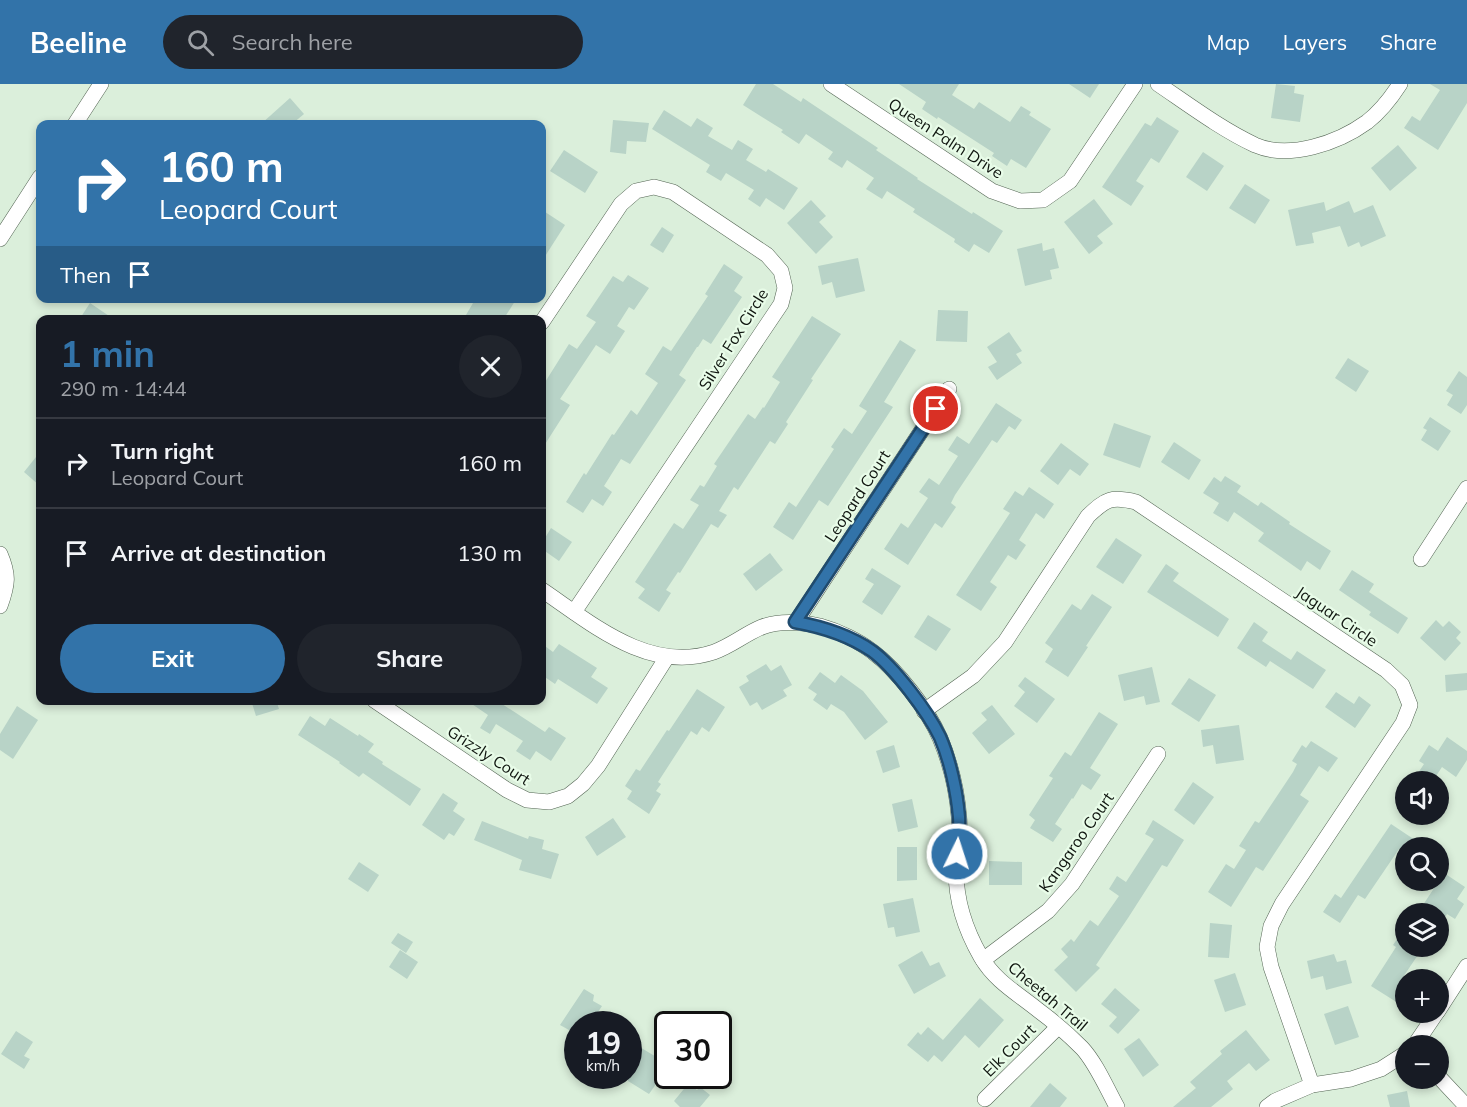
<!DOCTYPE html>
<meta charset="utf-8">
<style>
:root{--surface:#171b24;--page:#20242c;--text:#f1f3f6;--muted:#9ea1a6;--line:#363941;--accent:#3273a9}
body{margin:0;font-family:Mulish,sans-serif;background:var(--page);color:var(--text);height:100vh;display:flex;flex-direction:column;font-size:22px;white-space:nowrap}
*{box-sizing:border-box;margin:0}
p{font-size:20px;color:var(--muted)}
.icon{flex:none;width:33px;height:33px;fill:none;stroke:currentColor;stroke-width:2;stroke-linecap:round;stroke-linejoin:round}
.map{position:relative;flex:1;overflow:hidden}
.side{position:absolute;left:36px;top:231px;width:510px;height:390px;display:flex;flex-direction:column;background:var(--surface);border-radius:12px;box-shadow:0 3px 9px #0003}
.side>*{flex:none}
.guide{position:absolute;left:36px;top:36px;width:510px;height:183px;border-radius:12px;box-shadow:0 3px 9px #0003;background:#3273a9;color:#fff;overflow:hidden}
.controls{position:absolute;left:1395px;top:687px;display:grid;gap:12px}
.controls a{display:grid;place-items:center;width:54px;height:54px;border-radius:50%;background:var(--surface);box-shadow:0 3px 9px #0003;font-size:30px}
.speed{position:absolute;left:564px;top:927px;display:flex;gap:12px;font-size:30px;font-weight:700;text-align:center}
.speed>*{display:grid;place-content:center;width:78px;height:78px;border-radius:50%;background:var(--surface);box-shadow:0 3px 9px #0003;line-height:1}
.speed small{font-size:15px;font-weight:400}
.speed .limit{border:3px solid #111;border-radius:9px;background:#fff;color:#111}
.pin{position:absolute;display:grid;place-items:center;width:51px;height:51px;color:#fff;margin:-26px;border:3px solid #fff;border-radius:50%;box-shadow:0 2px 6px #0007}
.me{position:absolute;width:66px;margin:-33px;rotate:4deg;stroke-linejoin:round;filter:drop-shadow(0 0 4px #0008)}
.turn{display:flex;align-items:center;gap:21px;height:126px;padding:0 24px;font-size:27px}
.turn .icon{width:78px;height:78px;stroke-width:2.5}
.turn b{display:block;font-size:42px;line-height:51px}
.then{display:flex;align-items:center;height:57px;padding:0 24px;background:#0003;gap:12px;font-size:22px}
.round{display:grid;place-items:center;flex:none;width:63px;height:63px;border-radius:32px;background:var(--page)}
.head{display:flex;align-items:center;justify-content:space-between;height:102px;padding:0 24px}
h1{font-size:36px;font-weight:700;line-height:45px;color:var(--accent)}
.action{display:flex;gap:12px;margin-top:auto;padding:12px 24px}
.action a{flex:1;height:69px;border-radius:36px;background:var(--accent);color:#fff;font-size:24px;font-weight:700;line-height:69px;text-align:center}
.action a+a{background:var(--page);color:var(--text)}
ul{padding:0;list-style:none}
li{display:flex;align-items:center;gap:18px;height:90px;padding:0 24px;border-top:2px solid var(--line)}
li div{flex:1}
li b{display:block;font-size:22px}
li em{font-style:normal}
header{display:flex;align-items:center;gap:36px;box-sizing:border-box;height:84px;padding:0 30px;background:var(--accent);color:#fff}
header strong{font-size:28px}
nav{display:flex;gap:33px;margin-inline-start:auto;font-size:21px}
.search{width:420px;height:54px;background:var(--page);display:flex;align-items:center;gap:15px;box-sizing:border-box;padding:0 21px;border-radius:33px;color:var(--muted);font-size:22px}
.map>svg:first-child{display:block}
.building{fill:#b8d3c7}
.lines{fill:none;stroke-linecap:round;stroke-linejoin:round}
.street-casing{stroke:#546554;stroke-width:16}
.street{stroke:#fff;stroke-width:15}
.route-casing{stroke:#204b6e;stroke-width:15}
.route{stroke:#3273a9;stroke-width:10}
.labels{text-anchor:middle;stroke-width:4.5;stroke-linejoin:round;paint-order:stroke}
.street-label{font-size:16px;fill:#0f150f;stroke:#e8fce8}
</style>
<header>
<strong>Beeline</strong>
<div class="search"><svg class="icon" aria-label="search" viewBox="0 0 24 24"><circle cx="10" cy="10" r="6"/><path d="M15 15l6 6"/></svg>Search here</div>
<nav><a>Map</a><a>Layers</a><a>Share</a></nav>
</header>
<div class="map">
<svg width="1467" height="1023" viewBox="0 0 1467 1023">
<rect width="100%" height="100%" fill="#dbefdb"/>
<g class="building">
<polygon points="756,0 773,0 801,18 803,14 878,64 876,66 918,94 917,95 972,130 973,128 1003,147 989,169 974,160 969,168 954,158 955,155 913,128 915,125 887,107 882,115 866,105 874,94 847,76 842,84 828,75 833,68 806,50 799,60 781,48 783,46 743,21"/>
<polygon points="899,0 959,0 952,11 974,25 979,18 1010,38 1021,22 1031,28 1029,31 1051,45 1026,84 1011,75 1007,82 992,72 994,69 938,33 937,35 922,25 926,18"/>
<polygon points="1069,0 1099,0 1090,14"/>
<polygon points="1276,0 1295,2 1294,9 1304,11 1300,38 1271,34"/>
<polygon points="1430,0 1467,0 1467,19 1438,66 1404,44 1412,32 1420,37 1440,6"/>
<polygon points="290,14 304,30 292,40 261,40"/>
<polygon points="664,26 691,43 697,34 713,44 708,52 732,66 738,56 753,65 746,76 766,88 768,85 798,104 784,126 766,114 760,123 748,115 754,106 726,89 721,97 706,88 710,81 652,45"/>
<polygon points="1157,33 1179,47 1159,79 1151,74 1136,97 1144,102 1131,122 1102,103 1145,39 1151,42"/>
<polygon points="613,36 649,39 646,58 627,57 626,70 610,68"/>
<polygon points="1398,61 1417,84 1390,107 1371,84"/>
<polygon points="564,66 598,88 585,109 550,87"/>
<polygon points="1203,68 1224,82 1207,107 1186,93"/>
<polygon points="1245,100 1270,116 1255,140 1229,124"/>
<polygon points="1094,115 1113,140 1097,152 1103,159 1089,170 1064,138"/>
<polygon points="811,116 826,132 819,138 833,153 816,170 787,139"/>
<polygon points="1349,117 1354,129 1373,121 1386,152 1361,163 1359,158 1348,163 1340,142 1312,149 1314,159 1296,162 1288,126 1324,118 1326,127"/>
<polygon points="542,126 565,141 542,177"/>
<polygon points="662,143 674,151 663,169 650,161"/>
<polygon points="1042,159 1043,167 1054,164 1059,184 1050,186 1052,195 1025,202 1017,165"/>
<polygon points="858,174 865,207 836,214 832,198 822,201 818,182"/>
<polygon points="724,180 743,193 734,207 742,213 711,260 703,255 698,263 697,263 679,291 686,296 630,380 621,375 604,402 612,408 603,422 592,415 583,429 566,418 584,389 586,391 612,350 614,351 631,326 637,331 658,299 645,290 663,262 671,267 708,212 705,210"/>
<polygon points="628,191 649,204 634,226 629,223 617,242 625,247 610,270 596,261 560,315 570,321 542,365 542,303 569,260 577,265 596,238 586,232 613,192 623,198"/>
<polygon points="476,214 517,214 503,236 463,236"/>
<polygon points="90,219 115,236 79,236"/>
<polygon points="938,226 968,227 967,258 936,257"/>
<polygon points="812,232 841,250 811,295 813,296 786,338 788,340 775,360 770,357 738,406 734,403 719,427 727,431 718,444 711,440 680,489 678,488 666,506 671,509 659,528 638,514 645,505 635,498 674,439 683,445 699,421 690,416 700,401 704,403 717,382 714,380 748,330 755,335 763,323 764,324 780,298 772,293"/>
<polygon points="1009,248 1022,267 1016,270 1022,279 997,296 988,283 997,278 987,263"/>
<polygon points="900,256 916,266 884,318 893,323 828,422 819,416 793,456 773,443 789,418 796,423 834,365 831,363 844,344 852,350 867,327 859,322"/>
<polygon points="1348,274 1369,287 1356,308 1335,294"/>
<polygon points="1459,287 1467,293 1467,321 1461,330 1447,321 1453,311 1446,307"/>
<polygon points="996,319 1022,336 1015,346 1009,342 997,359 992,356 955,411 951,419 956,423 942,444 935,439 908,481 884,465 901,439 908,444 928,414 919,408 929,394 939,401 958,372 948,366 957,352 969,360"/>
<polygon points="1430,333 1451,347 1438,367 1421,356 1427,346 1423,344"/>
<polygon points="1114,339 1151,352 1140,384 1103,371"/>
<polygon points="1174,358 1201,376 1189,396 1161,378"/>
<polygon points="1061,359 1089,380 1080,392 1070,385 1058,401 1040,387"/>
<polygon points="40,368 40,402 24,388"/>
<polygon points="1225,392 1241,402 1237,408 1258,422 1261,418 1290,438 1289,440 1331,467 1320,486 1307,477 1301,487 1258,457 1264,449 1234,428 1228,438 1213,429 1219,419 1203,409 1214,393 1221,398"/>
<polygon points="1029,403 1054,420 1044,435 1036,429 1019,456 1026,461 1016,476 1008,471 990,498 997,503 981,527 956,511 1010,429 1003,425 1015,407 1023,412"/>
<polygon points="551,444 572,458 559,477 542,465 542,459"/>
<polygon points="1116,454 1142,471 1123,500 1096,483"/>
<polygon points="770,469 783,486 756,507 743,490"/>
<polygon points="1166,480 1179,489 1173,497 1229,535 1218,553 1147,508"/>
<polygon points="872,484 901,502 882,531 862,518 874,500 865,495"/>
<polygon points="1352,486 1374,500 1369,508 1408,534 1398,550 1369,531 1371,528 1339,506"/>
<polygon points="1092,510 1112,523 1086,562 1088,563 1068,593 1045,578 1053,565 1045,559 1072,520 1081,526"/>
<polygon points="928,531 951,545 936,567 914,553"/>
<polygon points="1436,536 1443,543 1449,537 1461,548 1456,554 1461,559 1445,577 1420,554"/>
<polygon points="1254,538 1268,548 1262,557 1291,576 1297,567 1326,586 1313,605 1270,577 1266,583 1237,564"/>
<polygon points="542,560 553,568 559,560 597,584 591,593 608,604 597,620 558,595 555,600 542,591"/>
<polygon points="766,580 771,587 781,581 792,601 783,606 787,612 762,626 757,618 750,622 739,603 749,597 746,592"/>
<polygon points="1152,583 1160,618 1146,621 1144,612 1124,617 1118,591"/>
<polygon points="820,588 835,599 841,591 863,607 888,638 865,656 844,628 831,620 827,626 813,616 817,610 808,604"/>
<polygon points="1467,589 1467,606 1446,608 1445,591"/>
<polygon points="1025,593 1055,615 1037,639 1014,622 1025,608 1018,602"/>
<polygon points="1189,594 1216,611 1199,638 1171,620"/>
<polygon points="697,605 725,623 709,648 702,643 697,651 691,647 658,698 661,700 656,707 661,710 649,730 627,715 632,707 625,702 636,685 640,687 667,646 669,647"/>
<polygon points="1336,608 1354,620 1359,612 1371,621 1355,644 1325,623"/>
<polygon points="251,616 276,616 279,625 256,632"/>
<polygon points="466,616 496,616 545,648 549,643 566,654 551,677 536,667 530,676 516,667 523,657 496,640 490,650 480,644 488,631"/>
<polygon points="992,621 1015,650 989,670 972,649 987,636 981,629"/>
<polygon points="17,622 38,636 13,675 0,666 0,650"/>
<polygon points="1099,628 1118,640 1090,684 1101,691 1091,706 1082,700 1073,715 1072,714 1055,740 1062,745 1053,758 1030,744 1035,736 1029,731 1053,694 1049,692 1065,668 1071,672"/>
<polygon points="310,632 325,642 330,634 358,652 359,650 374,660 368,668 383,678 382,680 421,705 410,722 363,689 359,693 339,679 340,678 298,651"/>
<polygon points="1239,641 1244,676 1216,680 1213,661 1203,663 1201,646"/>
<polygon points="1447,653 1467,667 1467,676 1456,693 1442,683 1432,698 1412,698 1424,680 1419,677 1429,661 1438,667"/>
<polygon points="1311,657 1338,674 1328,688 1319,682 1300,711 1309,717 1263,787 1256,783 1231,823 1208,808 1226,780 1234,785 1246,766 1239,762 1255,737 1259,739 1293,688 1297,680 1292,677 1302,661 1306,664"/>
<polygon points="894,661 900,683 883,689 876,667"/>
<polygon points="1193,698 1214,713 1194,741 1174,726"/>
<polygon points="443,709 458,719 453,727 465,735 454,752 449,749 444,756 422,741"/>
<polygon points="912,715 918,743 898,748 892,720"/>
<polygon points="613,734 626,753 597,772 585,753"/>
<polygon points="1153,736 1184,756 1167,783 1162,781 1128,834 1096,881 1100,884 1076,908 1054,886 1068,873 1061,865 1071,855 1074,858 1090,836 1098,842 1119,812 1109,805 1117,792 1126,798 1154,755 1145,750"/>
<polygon points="482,737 528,755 529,752 544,756 542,765 559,770 551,795 519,786 522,776 474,756"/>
<polygon points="1391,740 1415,756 1410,764 1406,764 1406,769 1399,765 1365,815 1358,811 1340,839 1323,828 1335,810 1341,814"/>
<polygon points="897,763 917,763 917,796 897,797"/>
<polygon points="989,777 1022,778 1022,801 989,801"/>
<polygon points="359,778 379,791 368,808 348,795"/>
<polygon points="1444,789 1465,803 1457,815 1464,820 1455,835 1447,830 1438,844 1438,830 1430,830 1421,824"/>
<polygon points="913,814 920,848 896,853 894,843 888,844 883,820"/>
<polygon points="1210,839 1232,841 1229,874 1208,873"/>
<polygon points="1406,842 1406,862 1424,862 1399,899 1406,903 1406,909 1398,919 1371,902 1396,863 1393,861"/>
<polygon points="398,849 413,858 406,869 391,859"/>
<polygon points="400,866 418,878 407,895 389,883"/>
<polygon points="922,867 930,882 939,878 946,892 914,910 898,881"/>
<polygon points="1334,870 1337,878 1346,876 1352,899 1326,906 1323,892 1311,895 1307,877"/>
<polygon points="1235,889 1246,921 1225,928 1214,896"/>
<polygon points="1115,904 1140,926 1118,950 1109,942 1117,933 1101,920"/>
<polygon points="584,905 594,911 593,917 602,922 590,940 578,940 578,951 560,941"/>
<polygon points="980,914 1004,936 979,964 965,951 942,978 934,971 928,978 907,961 918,948 921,951 928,943 943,956"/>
<polygon points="1348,922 1359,953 1335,961 1324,930"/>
<polygon points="1246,946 1270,976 1256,987 1249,979 1227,997 1233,1005 1211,1023 1173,1023 1196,1004 1190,998 1222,970 1220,967"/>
<polygon points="16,947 33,958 24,972 30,975 24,985 1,970"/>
<polygon points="1139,954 1159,981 1143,993 1124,965"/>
<polygon points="628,956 668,980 668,983 649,1010 628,997"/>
<polygon points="1050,999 1067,1014 1060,1023 1030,1023"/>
<polygon points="688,1000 697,1006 700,1003 710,1011 700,1023 680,1023 674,1017"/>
<polygon points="1407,1007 1410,1023 1390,1023 1387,1011"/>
</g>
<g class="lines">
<defs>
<g id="street">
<polyline points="831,0 992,107 1020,117 1043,116 1070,97 1135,0"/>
<path d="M1158 0C1189 21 1221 45 1255 61 1289 76 1338 59 1367 38 1380 28 1391 14 1400 0"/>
<polyline points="75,40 101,0"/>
<polyline points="0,155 40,93"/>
<polyline points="542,238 621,120 636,107 654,103 673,108 767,171 781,187 785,204 781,220 574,528"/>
<path d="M0 470C9 491 8 500 0 522"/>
<polyline points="1421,475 1467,404"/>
<path d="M542 506C591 539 649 590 714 568 731 562 745 550 762 543 780 536 801 538 820 542 838 547 859 557 873 568 897 586 928 626 940 654 950 678 957 707 959 733 961 751 956 769 956 787 956 818 966 847 981 873 995 897 1017 909 1038 926 1053 937 1069 951 1082 964 1096 979 1107 1005 1117 1023"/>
<polyline points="796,538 949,305"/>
<polyline points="374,616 507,706 527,716 549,718 568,712 583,700 598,682 667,573"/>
<path d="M924 627 973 592 1005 558 1088 432C1106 415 1111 412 1136 418L1386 586 1402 601 1410 621 1403 639 1282 820 1271 842 1267 863 1271 883 1312 1001"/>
<polyline points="983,876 1048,827 1072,800 1158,670"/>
<polyline points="1438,927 1467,882"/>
<polyline points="1414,962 1437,928"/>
<polyline points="1438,992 1467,1023"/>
<polyline points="985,1015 1058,943"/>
<polyline points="1267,1023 1275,1017 1312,1001 1351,995 1381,985 1406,969"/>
</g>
</defs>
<use href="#street" class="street-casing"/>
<use href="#street" class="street"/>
</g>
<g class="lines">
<defs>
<path id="route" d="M936 325 795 538C823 543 849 551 872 567 894 583 928 628 940 653 950 676 957 708 959 733 960 745 958 758 957 770"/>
</defs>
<use href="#route" class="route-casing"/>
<use href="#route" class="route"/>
</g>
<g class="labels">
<g class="street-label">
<text transform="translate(946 54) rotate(33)" y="6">Queen Palm Drive</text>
<text transform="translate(733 255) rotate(-58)" y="6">Silver Fox Circle</text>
<text transform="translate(857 412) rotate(-57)" y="6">Leopard Court</text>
<text transform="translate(1337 532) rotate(34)" y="6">Jaguar Circle</text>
<text transform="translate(489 671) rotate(33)" y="6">Grizzly Court</text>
<text transform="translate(1076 758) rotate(-55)" y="6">Kangaroo Court</text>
<text transform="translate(1048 912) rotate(40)" y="6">Cheetah Trail</text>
<text transform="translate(1009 966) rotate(-45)" y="6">Elk Court</text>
</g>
</g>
</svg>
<div class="controls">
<a><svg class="icon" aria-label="sound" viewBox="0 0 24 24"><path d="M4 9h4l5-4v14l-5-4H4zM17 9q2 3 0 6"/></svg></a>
<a><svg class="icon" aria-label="search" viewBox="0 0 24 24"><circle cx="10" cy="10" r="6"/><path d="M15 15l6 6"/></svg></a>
<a><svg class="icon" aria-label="layers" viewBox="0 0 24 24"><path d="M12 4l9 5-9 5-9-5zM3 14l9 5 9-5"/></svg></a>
<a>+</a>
<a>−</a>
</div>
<div class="speed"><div>19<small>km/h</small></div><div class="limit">30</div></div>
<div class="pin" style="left:936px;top:325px;background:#d93025"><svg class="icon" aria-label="arrive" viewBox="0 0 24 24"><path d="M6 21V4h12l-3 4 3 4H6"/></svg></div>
<svg class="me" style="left:957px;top:770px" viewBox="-20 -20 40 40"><circle r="17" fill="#3273a9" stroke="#fff" stroke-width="3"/><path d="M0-11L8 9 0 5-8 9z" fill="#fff"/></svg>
<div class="guide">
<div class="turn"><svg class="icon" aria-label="right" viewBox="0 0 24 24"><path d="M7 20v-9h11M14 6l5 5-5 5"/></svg><div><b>160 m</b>Leopard Court</div></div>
<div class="then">Then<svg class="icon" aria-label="arrive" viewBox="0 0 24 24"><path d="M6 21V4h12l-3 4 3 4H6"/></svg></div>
</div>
<section class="side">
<div class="head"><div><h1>1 min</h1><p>290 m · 14:44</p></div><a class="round"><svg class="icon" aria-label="close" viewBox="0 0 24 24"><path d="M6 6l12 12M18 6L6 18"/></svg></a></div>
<ul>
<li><svg class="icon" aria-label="right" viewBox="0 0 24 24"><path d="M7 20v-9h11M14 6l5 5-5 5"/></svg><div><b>Turn right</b><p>Leopard Court</p></div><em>160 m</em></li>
<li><svg class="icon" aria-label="arrive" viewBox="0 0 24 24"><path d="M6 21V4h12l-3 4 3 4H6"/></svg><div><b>Arrive at destination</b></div><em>130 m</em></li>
</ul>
<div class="action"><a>Exit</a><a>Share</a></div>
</section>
</div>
